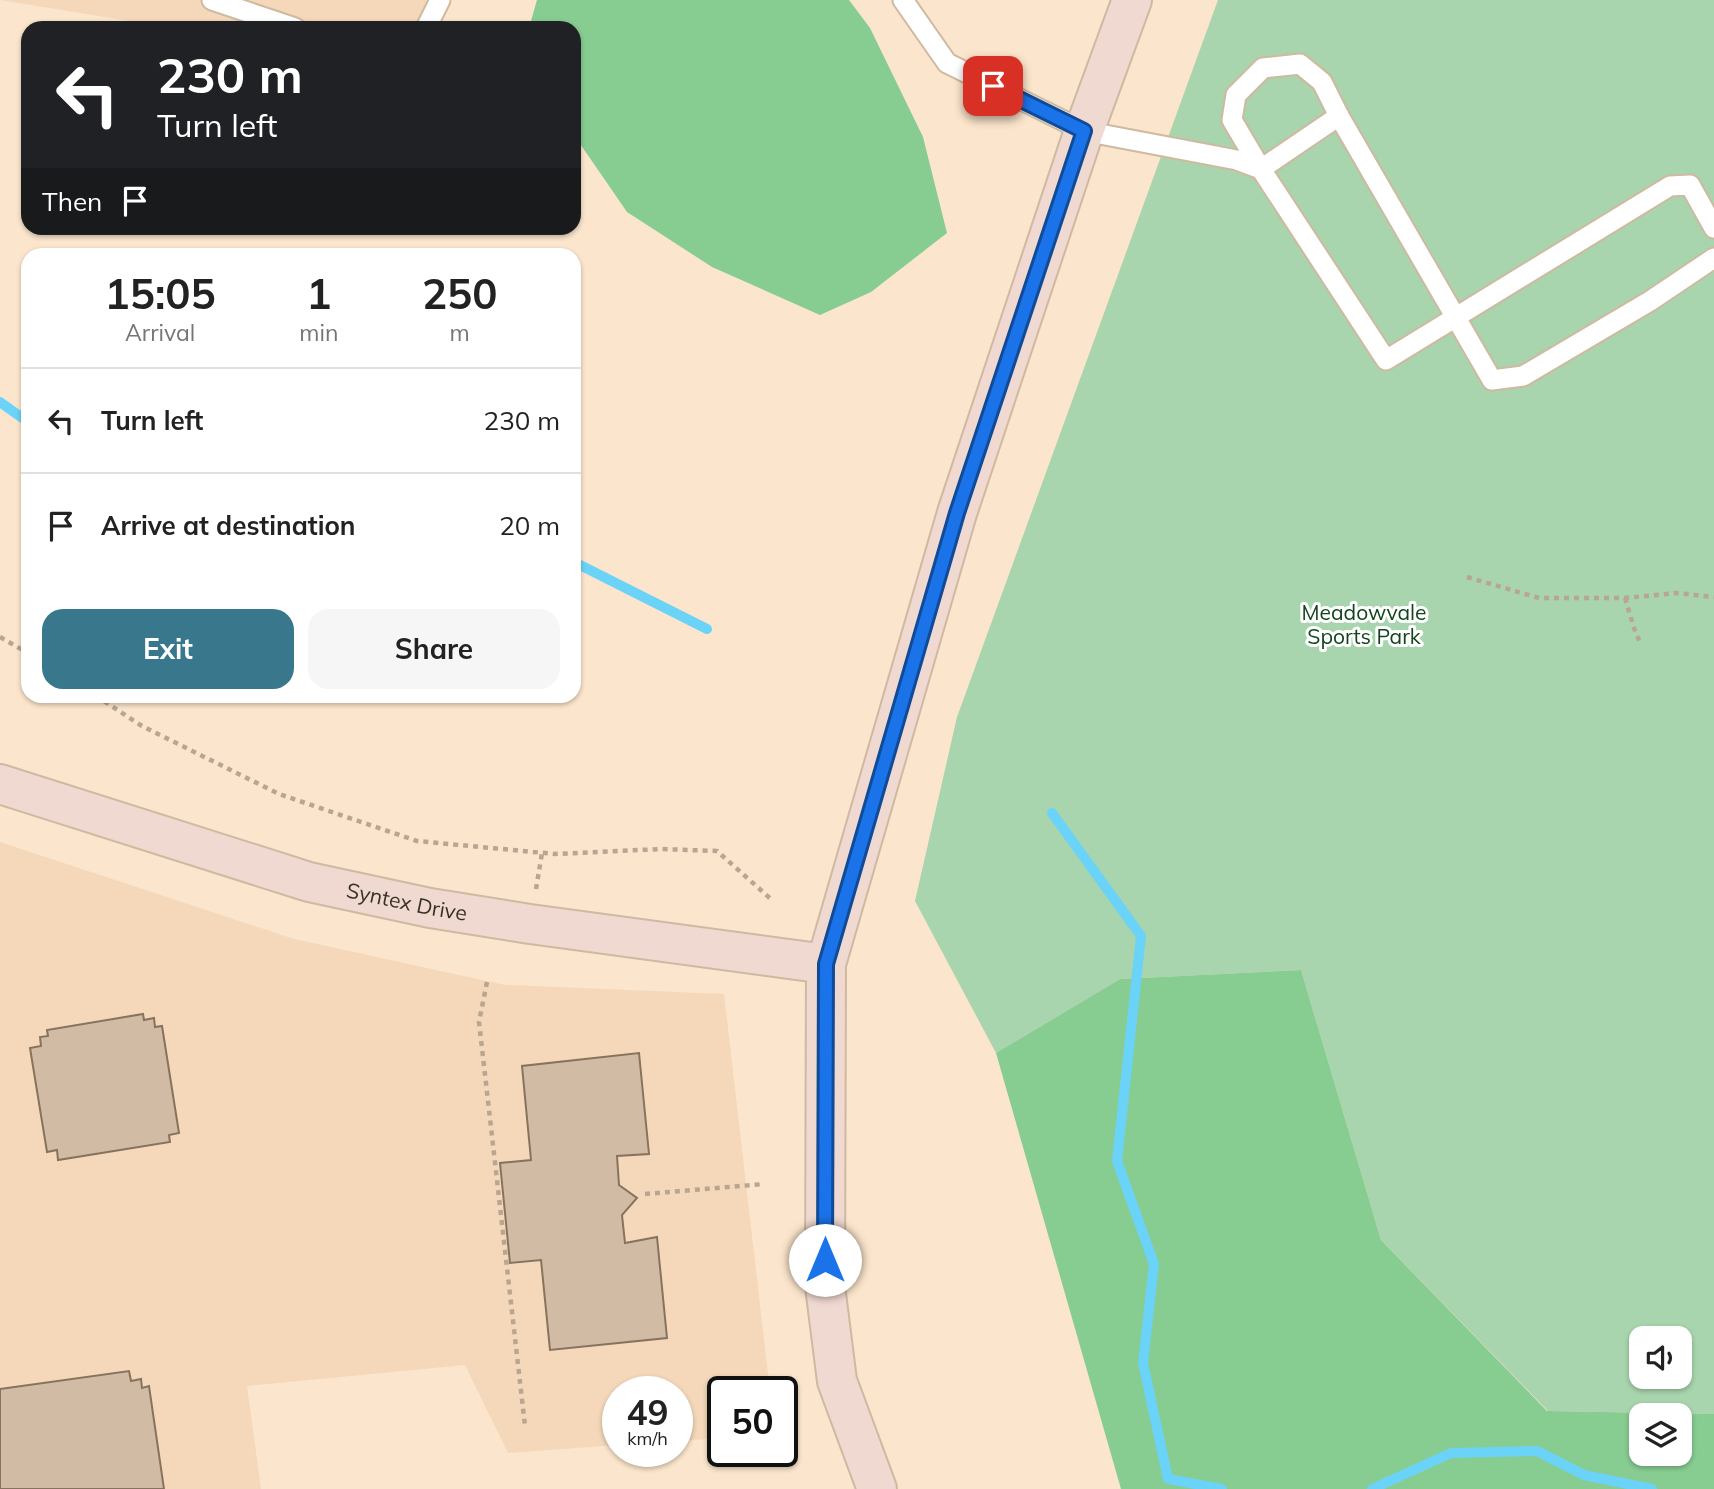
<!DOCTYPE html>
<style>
:root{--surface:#fff;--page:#f6f6f6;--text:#222;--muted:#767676;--line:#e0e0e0;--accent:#39778c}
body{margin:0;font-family:Mulish,sans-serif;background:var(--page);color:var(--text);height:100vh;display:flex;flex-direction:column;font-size:26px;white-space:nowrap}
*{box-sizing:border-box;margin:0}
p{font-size:23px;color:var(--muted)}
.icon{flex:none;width:38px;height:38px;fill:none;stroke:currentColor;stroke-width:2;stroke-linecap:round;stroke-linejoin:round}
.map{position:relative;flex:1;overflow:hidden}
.sheet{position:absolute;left:21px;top:248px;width:560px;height:455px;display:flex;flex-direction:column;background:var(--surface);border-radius:21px;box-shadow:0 2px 5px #0004}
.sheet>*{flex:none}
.top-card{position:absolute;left:21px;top:21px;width:560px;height:214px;border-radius:21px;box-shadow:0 2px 5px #0004;background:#202124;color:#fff;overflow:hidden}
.tools{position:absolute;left:1629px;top:1326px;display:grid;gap:14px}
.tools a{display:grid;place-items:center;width:63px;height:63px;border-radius:14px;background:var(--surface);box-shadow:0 2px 5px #0004;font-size:35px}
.speed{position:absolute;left:602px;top:1376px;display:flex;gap:14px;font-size:35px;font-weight:700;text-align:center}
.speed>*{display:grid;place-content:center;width:91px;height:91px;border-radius:50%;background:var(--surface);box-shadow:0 2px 5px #0004;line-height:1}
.speed small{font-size:18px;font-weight:400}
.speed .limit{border:4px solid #111;border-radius:10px;background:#fff;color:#111}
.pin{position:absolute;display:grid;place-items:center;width:60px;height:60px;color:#fff;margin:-30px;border-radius:14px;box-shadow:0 4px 10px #0006}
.me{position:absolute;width:77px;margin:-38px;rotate:0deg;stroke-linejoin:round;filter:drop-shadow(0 0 5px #0008)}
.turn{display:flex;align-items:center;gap:24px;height:147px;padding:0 21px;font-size:32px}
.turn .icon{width:91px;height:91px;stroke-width:2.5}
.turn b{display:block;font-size:49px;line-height:60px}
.then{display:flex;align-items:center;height:66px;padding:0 21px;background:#0003;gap:14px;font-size:26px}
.eta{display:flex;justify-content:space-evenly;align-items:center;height:119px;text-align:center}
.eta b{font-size:42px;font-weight:700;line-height:49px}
.primary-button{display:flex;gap:14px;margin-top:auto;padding:14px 21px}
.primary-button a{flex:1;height:80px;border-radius:21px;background:var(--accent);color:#fff;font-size:28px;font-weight:700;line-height:80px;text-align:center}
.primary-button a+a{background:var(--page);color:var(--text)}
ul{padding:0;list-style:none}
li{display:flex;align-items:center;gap:21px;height:105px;padding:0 21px;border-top:2px solid var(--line)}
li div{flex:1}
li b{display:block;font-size:26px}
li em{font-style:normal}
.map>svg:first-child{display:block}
.built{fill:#f4d8b9}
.green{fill:#a8d5ad;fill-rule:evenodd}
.forest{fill:#87cc91;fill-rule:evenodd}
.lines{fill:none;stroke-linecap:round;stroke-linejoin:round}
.stream{stroke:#6bd3f8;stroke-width:10}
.building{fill:#d1bba4;stroke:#87735d;stroke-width:2}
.lane-casing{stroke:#cfb9a1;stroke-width:23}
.secondary-casing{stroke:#cfb9a1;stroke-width:42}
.path{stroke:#b8a693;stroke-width:4.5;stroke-dasharray:5 5;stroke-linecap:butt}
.lane{stroke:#fff;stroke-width:19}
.secondary{stroke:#efd9d1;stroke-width:38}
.route-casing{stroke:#114b97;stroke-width:18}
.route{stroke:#1a73e8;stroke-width:12}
.labels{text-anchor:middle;stroke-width:6;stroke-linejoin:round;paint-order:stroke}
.park-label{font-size:21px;fill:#12441e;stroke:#fff}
.street-label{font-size:21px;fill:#382f26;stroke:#fff}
</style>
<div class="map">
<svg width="1714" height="1489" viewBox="0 0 1714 1489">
<rect width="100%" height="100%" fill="#fbe5cc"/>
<g class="built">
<polygon points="0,0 433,0 422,28 173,28"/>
<polygon points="0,842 294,939 505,985 724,994 770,1391 723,1391 723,1438 677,1441 677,1391 618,1391 618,1445 508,1453 465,1365 247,1386 261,1489 0,1489"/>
</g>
<path class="green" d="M1218 0H1714V1414L1548 1411 1381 1240 1301 970 1120 979 996 1053 915 901 957 717ZM1642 1339H1680V1377H1642Z"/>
<g class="forest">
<polygon points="537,0 849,0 870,28 923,137 947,233 871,292 820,315 712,267 627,212 574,135 574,28 529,28"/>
<path d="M1301 970 1381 1240 1547 1411 1714 1414V1489H1121L996 1053 1120 979ZM1642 1416H1680V1454H1642Z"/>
</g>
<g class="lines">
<g class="stream">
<polyline points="0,402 28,422"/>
<polyline points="574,562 707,629"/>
<polyline points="1052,813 1141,936 1117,1161 1154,1264 1143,1363 1168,1479 1222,1489"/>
<polyline points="1372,1489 1451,1453 1537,1451 1584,1475 1652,1489"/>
</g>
</g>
<g class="building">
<polygon points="143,1014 144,1020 154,1018 155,1027 162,1026 179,1133 169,1135 170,1142 58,1160 57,1150 47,1152 30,1048 41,1046 40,1037 48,1036 47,1030"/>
<polygon points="639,1053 649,1154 617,1156 619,1185 637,1198 622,1215 625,1243 657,1237 667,1338 550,1350 541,1260 510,1263 500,1163 531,1160 522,1066"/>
<polygon points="129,1371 131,1381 141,1379 142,1388 149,1386 164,1489 0,1489 0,1389"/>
</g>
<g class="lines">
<defs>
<g id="lane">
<polyline points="212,0 295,28"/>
<polyline points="903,0 947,63 1084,131 1237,160 1261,169"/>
<polyline points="426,28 440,0"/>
<polyline points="1339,116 1322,82 1300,64 1263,68 1236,95 1232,120 1261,169 1386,360 1670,186 1690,185 1714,228"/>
<polyline points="1261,169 1339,116 1492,380 1523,376 1650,301 1714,258"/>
</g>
<g id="secondary">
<path id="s1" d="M0 784 309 882 430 908 530 924 826 964"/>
<polyline points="877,1489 837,1381 825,1286 826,964 957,513 1084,131 1132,0"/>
</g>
</defs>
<use href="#lane" class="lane-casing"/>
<use href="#secondary" class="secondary-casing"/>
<g class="path">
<polyline points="1467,577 1539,598 1625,598 1676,593 1714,597"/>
<polyline points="1625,598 1634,628 1641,645"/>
<polyline points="0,637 28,653"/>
<polyline points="96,696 142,726 279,794 417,841 555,854 661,849 717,851 772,900"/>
<polyline points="536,889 542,853"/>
<polyline points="487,982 479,1022 525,1426"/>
<polyline points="645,1194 764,1184"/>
</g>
<use href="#lane" class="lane"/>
<use href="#secondary" class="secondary"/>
</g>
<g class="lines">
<defs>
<polyline id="route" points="825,1260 826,964 957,513 1084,131 993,86"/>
</defs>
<use href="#route" class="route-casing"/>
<use href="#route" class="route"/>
</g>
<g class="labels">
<g class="park-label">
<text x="1364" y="620">Meadowvale<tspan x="1364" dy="24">Sports Park</tspan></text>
</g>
<g class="street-label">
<text dy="7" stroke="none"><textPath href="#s1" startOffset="424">Syntex Drive</textPath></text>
</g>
</g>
</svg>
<div class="tools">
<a><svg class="icon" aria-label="sound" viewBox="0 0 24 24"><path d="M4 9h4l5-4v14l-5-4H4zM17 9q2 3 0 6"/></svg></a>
<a><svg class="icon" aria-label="layers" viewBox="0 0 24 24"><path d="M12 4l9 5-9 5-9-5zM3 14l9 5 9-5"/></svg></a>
</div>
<div class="speed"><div>49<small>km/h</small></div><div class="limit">50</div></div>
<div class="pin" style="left:993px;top:86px;background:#d93025"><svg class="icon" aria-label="arrive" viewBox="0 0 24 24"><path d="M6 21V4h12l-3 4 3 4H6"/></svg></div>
<svg class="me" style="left:825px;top:1260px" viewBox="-20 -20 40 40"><circle r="19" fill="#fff"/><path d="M0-13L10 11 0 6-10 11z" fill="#1a73e8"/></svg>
<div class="top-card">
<div class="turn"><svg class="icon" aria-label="left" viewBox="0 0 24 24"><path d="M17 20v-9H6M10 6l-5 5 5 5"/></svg><div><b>230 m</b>Turn left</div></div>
<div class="then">Then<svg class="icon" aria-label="arrive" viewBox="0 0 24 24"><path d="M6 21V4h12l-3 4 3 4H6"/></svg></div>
</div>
<section class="sheet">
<div class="eta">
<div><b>15:05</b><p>Arrival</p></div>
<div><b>1</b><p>min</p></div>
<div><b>250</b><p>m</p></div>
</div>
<ul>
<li><svg class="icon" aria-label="left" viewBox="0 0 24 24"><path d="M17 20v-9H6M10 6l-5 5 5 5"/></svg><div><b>Turn left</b></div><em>230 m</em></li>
<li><svg class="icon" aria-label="arrive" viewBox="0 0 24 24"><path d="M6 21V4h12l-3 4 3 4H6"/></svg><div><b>Arrive at destination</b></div><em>20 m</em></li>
</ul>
<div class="primary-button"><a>Exit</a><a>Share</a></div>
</section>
</div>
